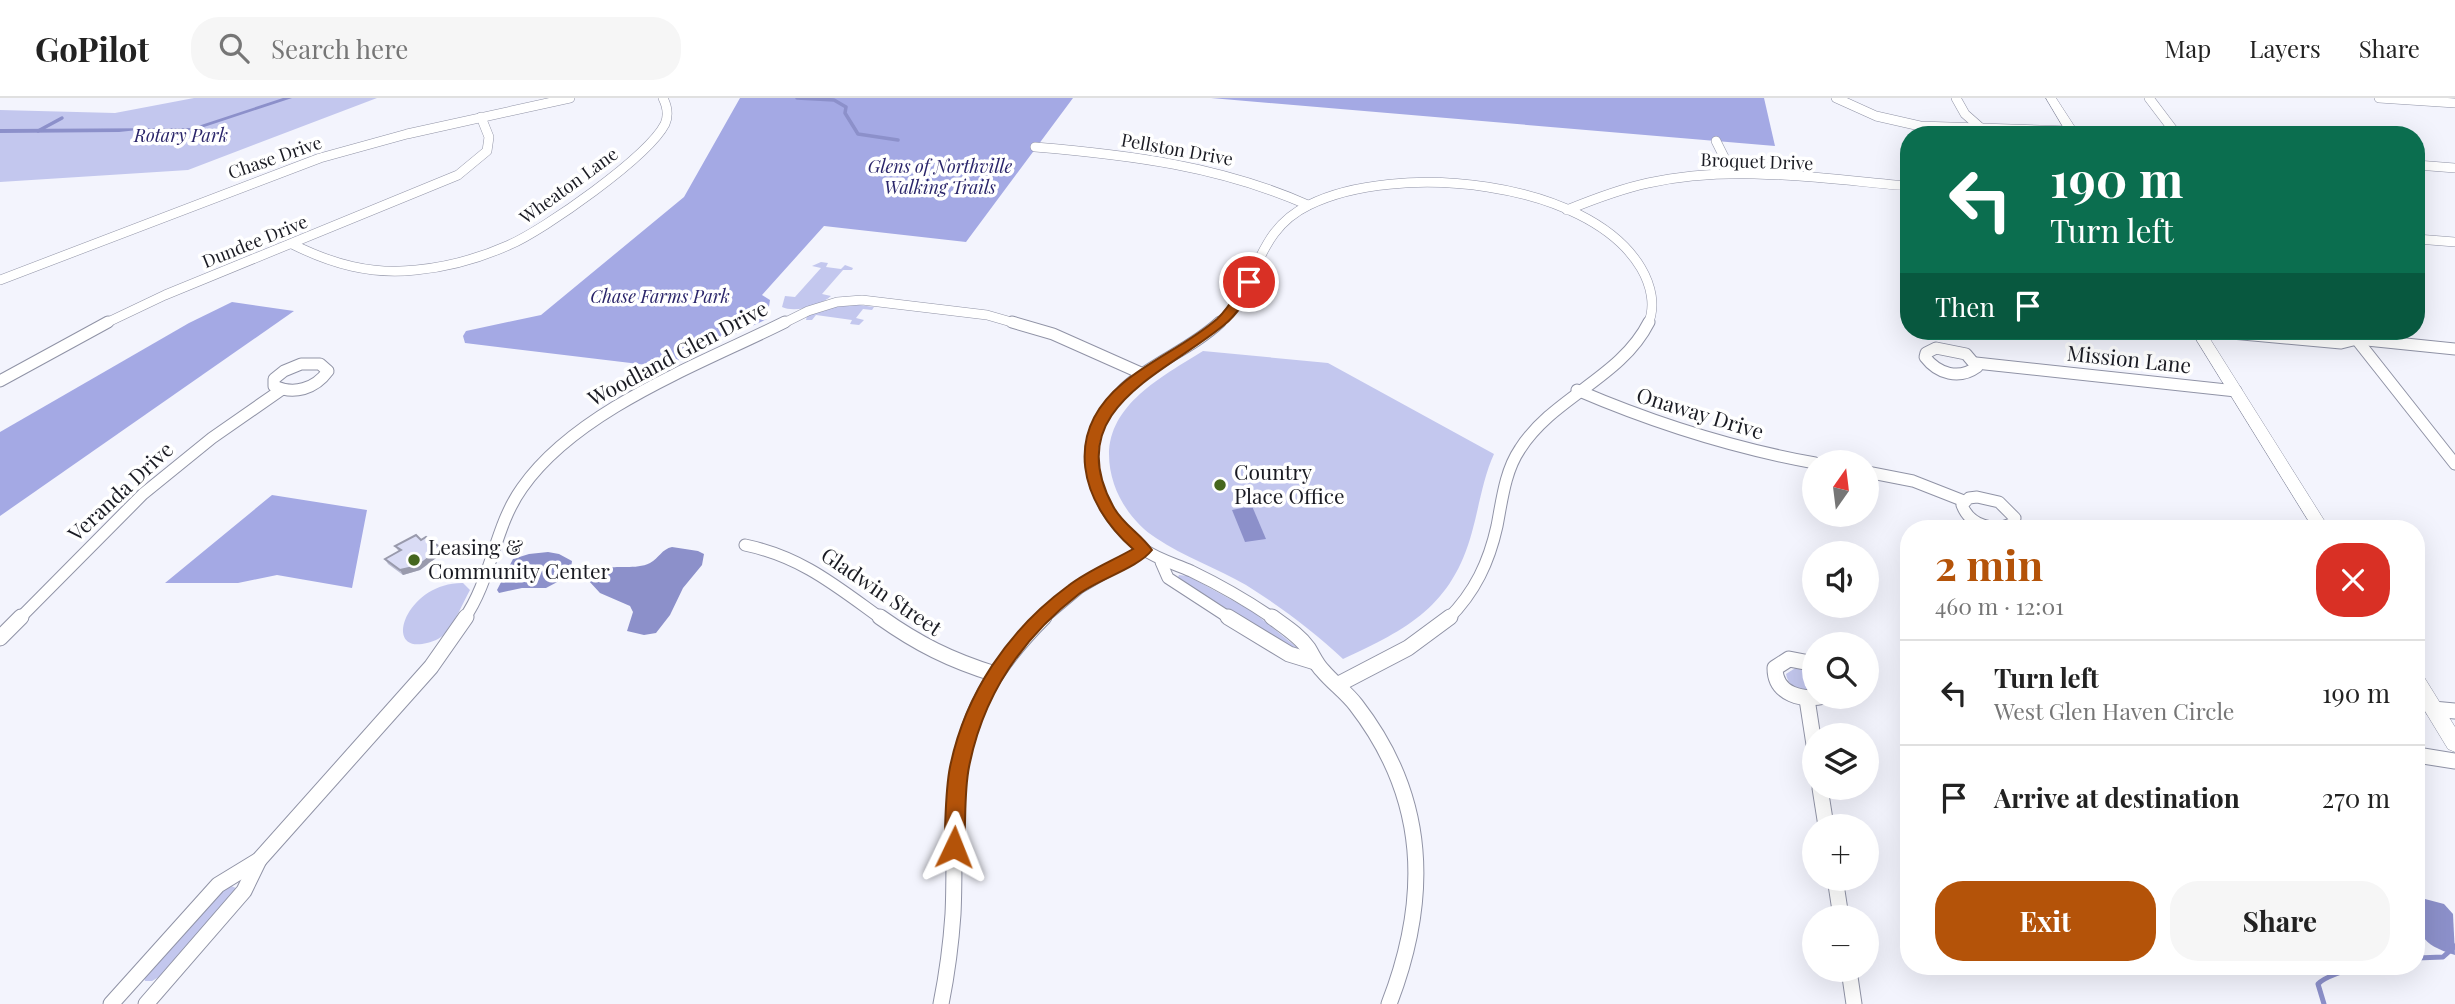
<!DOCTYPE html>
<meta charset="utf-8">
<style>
:root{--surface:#fff;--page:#f6f6f6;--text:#222;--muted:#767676;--line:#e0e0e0;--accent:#b45309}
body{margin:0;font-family:"Playfair Display",serif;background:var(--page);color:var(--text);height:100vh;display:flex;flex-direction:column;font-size:26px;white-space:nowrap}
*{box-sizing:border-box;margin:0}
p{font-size:23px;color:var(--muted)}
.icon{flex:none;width:38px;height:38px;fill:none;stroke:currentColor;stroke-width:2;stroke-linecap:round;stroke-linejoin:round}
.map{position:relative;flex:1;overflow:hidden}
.panel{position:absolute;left:1900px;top:422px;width:525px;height:455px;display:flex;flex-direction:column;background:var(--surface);border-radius:28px;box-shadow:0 7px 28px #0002}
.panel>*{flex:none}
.top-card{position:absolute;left:1900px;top:28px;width:525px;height:214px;border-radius:28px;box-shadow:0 7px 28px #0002;background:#0b6e4f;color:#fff;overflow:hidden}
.needle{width:46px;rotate:14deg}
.fabs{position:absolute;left:1802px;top:352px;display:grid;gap:14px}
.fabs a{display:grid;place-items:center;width:77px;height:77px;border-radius:50%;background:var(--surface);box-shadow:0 7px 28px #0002;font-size:35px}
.pin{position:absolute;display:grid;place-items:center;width:60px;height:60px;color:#fff;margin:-30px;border:4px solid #fff;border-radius:50%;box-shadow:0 2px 7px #0007}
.me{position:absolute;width:77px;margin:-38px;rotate:2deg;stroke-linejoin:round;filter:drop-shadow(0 0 5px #0008)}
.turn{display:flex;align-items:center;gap:24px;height:147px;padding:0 35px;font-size:32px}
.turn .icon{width:91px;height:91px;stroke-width:2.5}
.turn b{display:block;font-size:49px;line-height:60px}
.then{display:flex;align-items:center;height:66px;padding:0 35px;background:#0003;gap:14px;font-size:26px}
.round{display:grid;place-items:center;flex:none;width:74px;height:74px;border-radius:28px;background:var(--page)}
.overview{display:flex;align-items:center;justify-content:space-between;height:119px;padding:0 35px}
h1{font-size:42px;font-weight:700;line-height:52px;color:var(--accent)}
.cta{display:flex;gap:14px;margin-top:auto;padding:14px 35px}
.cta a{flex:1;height:80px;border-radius:28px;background:var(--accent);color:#fff;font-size:28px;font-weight:700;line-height:80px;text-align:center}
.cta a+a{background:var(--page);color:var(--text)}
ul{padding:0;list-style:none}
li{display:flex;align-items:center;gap:21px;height:105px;padding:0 35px;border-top:2px solid var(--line)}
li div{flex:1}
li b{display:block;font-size:26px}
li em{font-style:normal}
header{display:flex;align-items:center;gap:42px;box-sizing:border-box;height:98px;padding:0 35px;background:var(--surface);border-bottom:2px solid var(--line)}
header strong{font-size:33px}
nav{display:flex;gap:38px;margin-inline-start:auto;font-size:24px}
.search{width:490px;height:63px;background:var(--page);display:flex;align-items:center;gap:18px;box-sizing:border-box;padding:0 24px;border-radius:28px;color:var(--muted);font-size:26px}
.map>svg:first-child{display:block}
.green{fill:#c3c7ee}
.forest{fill:#a4a9e4}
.water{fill:#8c90ca}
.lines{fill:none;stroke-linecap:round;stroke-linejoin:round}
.stream-far2{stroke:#8c90ca;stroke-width:3.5}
.stream-far1{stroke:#8c90ca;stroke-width:4.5}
.stream{stroke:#8c90ca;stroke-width:5}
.street-far2-casing{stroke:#9093a6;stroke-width:10}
.street-far1-casing{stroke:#9093a6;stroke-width:13}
.street-casing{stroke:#9093a6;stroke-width:17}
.secondary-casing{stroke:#9093a6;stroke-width:1}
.street-far2{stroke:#fff;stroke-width:9}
.street-far1{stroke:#fff;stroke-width:11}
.street{stroke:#fff;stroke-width:15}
.secondary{fill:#fff;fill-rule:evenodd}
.wall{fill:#bbbdd3}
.shaded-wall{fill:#999aac}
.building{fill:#dadcf5;stroke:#999aac;stroke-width:2}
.route{fill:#b45309;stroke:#753606;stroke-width:2}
.poi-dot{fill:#46671e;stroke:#fff;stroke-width:2.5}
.labels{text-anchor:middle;stroke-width:7;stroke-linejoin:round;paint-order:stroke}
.far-park-label{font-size:18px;font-style:italic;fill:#2a256a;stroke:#fff}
.far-street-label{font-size:18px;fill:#1a1b23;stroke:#fff}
.street-label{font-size:21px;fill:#1a1b23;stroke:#fff}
.poi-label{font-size:21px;fill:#1a1b23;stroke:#fff;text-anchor:start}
</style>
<header>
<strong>GoPilot</strong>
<div class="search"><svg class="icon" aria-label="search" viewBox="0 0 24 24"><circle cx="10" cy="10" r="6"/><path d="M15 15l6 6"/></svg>Search here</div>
<nav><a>Map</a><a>Layers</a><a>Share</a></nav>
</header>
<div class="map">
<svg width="2455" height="906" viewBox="0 0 2455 906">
<rect width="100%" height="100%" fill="#f3f4fd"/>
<g class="green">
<polygon points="194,0 377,0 188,72 0,84 0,12 115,15"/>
<path d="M821 164 828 165 826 169 841 171 845 167 853 170 852 172H843L822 196 831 198C820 208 795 215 782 209L785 198 795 199 821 170 812 168Z"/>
<polygon points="852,206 874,209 872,212 863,211 856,220 864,222 859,227 850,226 852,222 816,217 812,222 806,222 807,218 830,209"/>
<path d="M1203 253 1328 265 1494 356C1483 380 1479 409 1472 434 1452 508 1408 531 1343 561 1313 533 1281 509 1246 487 1217 470 1184 459 1156 440 1137 428 1121 407 1114 386 1091 316 1153 284 1203 253Z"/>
<polygon points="1179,477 1188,478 1252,513 1300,552 1298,553 1177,481"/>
<path d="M463 485 470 492C463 505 456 522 446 534 442 540 435 543 427 545 381 557 406 484 463 485Z"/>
<path d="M1797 569 1815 575V592C1802 594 1788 590 1786 576Z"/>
<polygon points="231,788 236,790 233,795 159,879 152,883 145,883 144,880 222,793"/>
</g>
<g class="forest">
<polygon points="740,0 1073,0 966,144 824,128 762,197 770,202 767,221 664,269 465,245 463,238 466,233 541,217 684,99"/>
<polygon points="1211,0 1764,0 1775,48"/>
<polygon points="232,204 294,213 0,418 0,334 189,225"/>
<polygon points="272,397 367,412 352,490 277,477 238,485 165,485"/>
</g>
<g class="water">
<polygon points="283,0 292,0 201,30 176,34 147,31 119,34 0,35 0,31 4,31 192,30"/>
<polygon points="1252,408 1266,441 1245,444 1232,412"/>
<path d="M672 449 698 453 704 456 702 467 683 490 670 517 656 535 644 537 627 533 633 514 630 508 600 495 588 482C604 460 630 475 650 465 659 460 662 451 672 449Z"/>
<polygon points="548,454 559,456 572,463 571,470 561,482 546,490 522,490 499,495 497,492 513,461 529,456"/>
<path d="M2425 801 2444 806 2453 816 2455 857C2420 846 2417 837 2417 802Z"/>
</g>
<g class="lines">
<g class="stream-far2">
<polyline points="797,0 834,2 846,9 845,15 858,36 898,42"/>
<polyline points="38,33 62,20"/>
</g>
<polyline class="stream-far1" points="566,476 591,479"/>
<g class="stream">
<polyline points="2417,860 2443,859 2455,848"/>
<path d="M2324 906 2318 886C2326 877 2342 876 2352 868"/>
</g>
<defs>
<g id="street-far2">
<polyline points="1836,0 1876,18 1920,28 2072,33"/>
<polyline points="1956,0 1965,16 1982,31"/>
<polyline points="2149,0 2177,37"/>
<polyline points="2379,0 2455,5"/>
<polyline points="1716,43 1732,75"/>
<path d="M1035 49C1130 57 1220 68 1308 107"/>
<polyline points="2417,67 2455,70"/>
<path d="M1567 112C1594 101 1620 91 1648 85 1733 66 1824 81 1909 88"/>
<polyline points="2417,141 2455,144"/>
<path d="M292 146C332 166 371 177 416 172 448 169 480 160 509 147 544 132 648 59 665 26 669 17 667 8 663 0"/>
<polyline points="0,182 320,60 407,36 570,0"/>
<polyline points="104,226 165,197 458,77 487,53 489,39 481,19"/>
<polyline points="782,226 808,213 837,204 862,202 987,217 1018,226"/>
<path d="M1218 226C1261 187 1253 134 1309 107 1395 64 1588 81 1641 170 1651 187 1656 208 1648 226"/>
</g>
<g id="street-far1">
<polyline points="1012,224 1053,236 1143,276"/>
<path d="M1220 224C1191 251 1153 264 1124 291 1072 341 1088 411 1143 451 1157 461 1175 466 1191 473 1220 487 1248 503 1274 521"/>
<polyline points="2210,233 2341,245 2357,241"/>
<polyline points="2323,233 2357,241 2455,251"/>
<polyline points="2350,233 2455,366"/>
<path d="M1936 250 1966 256 1977 269C1959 282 1938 276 1925 259L1926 255Z"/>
<polyline points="1976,265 2236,293"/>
<path d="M301 266H320L328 273C315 291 294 297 274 288V281L284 273Z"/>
<polyline points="0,283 108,224"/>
<path d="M1577 292C1654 325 1732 350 1815 365"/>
<polyline points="1867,374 1913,383 1964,403"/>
<path d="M1977 399 1999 404 2015 420 2014 425C1994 434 1970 428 1962 407L1969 400Z"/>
<path d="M745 447C802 459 836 488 882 521"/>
<polyline points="1161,464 1168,480 1231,521"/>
<polyline points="19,521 143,396 212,340 281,292"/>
<path d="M464 521C492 481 494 429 522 390 577 311 701 266 785 224"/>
<polyline points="1042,521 1079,490 1144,452"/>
<path d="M1448 521C1475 494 1489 464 1497 428 1502 402 1505 373 1520 351 1553 299 1621 280 1649 224"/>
</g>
<g id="street">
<path d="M880 519C918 546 950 562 995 576"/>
<polyline points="1228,519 1289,556 1315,564"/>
<path d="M1272 519C1284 528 1299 537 1308 550 1313 558 1316 566 1323 573 1333 585 1346 594 1356 607 1428 700 1430 800 1389 906"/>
<polyline points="0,540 21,519"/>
<path d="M1815 566 1789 561 1775 570C1775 597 1803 603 1825 598"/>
<polyline points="1339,586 1408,550 1450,519"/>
<polyline points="1807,601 1815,653"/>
<polyline points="2433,611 2455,613"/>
<polyline points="2417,657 2455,663"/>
<polyline points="1820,690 1826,728"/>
<polyline points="1835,780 1841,819"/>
<polyline points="1849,872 1854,906"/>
<polyline points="111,906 218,787 259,762 431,569 466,519"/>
<polyline points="146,906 244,793 259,762"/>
<path d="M941 906C947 876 951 846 953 816 956 755 949 693 968 634 982 589 1011 552 1044 519"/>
</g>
<g id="secondary">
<polygon points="2046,0 2056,0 2080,37 2068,37"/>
<polygon points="2191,233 2205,233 2329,430 2313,430"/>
<polygon points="2417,577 2424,579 2455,629 2455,654 2448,651 2417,600"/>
</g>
</defs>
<use href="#street-far2" class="street-far2-casing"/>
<use href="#street-far1" class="street-far1-casing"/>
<use href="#street" class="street-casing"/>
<use href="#secondary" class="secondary-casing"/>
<use href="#street-far2" class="street-far2"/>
<use href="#street-far1" class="street-far1"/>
<use href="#street" class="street"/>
<use href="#secondary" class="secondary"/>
</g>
<polygon class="wall" points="421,442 444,454 420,472 403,477 388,466 385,461 399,454 395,448"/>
<polygon class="shaded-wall" points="441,450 444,454 420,472 403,477 400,472"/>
<polygon class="building" points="416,437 421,442 426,439 441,450 418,468 400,472 385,461 401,452 395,448"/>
<path class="route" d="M1249 181 1255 184C1247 200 1238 216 1224 227 1165 276 1060 311 1113 408 1122 426 1140 435 1152 452 1138 470 1099 481 1079 496 1022 540 983 598 969 669 964 694 966 723 964 749L961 755 954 757 947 755 944 749C946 723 945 694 950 669 965 596 1008 532 1068 488 1087 473 1112 463 1133 451 1080 404 1062 336 1123 285 1152 261 1188 246 1217 221 1229 210 1236 196 1245 182Z"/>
<g class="poi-dot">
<circle cx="1220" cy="387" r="7"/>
<circle cx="414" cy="462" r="7"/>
</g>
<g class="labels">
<g class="far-park-label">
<text x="181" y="44">Rotary Park</text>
<text x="940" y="75">Glens of Northville<tspan x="940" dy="21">Walking Trails</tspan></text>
<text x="660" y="205">Chase Farms Park</text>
</g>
<g class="far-street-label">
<text transform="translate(1177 52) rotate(10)" y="6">Pellston Drive</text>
<text transform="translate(275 60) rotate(-19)" y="6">Chase Drive</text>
<text transform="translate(1757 64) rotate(2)" y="6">Broquet Drive</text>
<text transform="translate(569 88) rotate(-36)" y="6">Wheaton Lane</text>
<text transform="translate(255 144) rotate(-22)" y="6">Dundee Drive</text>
</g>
<g class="street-label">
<text transform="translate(678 256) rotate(-28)" y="7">Woodland Glen Drive</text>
<text transform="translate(2129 262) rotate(6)" y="7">Mission Lane</text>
<text transform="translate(1700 316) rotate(17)" y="7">Onaway Drive</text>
<text transform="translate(121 394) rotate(-43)" y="7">Veranda Drive</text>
<text transform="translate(881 494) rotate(34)" y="7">Gladwin Street</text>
</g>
<g class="poi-label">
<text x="1234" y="382">Country<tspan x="1234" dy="24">Place Office</tspan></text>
<text x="428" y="457">Leasing &amp;<tspan x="428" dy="24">Community Center</tspan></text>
</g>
</g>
</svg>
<div class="fabs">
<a><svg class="needle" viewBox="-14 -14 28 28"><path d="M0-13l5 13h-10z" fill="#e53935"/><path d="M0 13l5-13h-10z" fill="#767676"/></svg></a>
<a><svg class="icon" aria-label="sound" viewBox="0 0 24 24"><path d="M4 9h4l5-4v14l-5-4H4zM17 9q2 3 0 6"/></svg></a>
<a><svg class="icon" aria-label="search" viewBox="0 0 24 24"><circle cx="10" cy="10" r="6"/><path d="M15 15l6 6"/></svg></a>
<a><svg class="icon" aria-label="layers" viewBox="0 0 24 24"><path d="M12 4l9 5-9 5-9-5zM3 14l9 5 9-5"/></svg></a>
<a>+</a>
<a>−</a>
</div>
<div class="pin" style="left:1249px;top:184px;background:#d93025"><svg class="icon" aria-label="arrive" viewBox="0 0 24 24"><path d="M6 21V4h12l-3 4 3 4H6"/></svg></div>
<svg class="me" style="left:954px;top:749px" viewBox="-20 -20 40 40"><path d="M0-17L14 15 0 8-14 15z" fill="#b45309" stroke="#fff" stroke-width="4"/></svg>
<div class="top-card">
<div class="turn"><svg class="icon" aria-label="left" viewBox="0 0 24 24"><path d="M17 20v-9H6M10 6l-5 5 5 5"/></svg><div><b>190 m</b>Turn left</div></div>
<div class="then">Then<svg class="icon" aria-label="arrive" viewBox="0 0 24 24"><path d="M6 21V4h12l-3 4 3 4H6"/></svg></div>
</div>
<section class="panel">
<div class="overview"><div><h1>2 min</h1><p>460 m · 12:01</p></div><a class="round" style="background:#d93025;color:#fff"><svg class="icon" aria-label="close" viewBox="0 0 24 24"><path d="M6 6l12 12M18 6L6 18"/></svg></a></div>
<ul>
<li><svg class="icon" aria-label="left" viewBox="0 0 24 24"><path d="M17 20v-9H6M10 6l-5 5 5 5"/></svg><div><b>Turn left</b><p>West Glen Haven Circle</p></div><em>190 m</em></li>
<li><svg class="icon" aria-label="arrive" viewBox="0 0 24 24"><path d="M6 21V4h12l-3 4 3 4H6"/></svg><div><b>Arrive at destination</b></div><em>270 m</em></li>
</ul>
<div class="cta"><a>Exit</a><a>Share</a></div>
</section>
</div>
